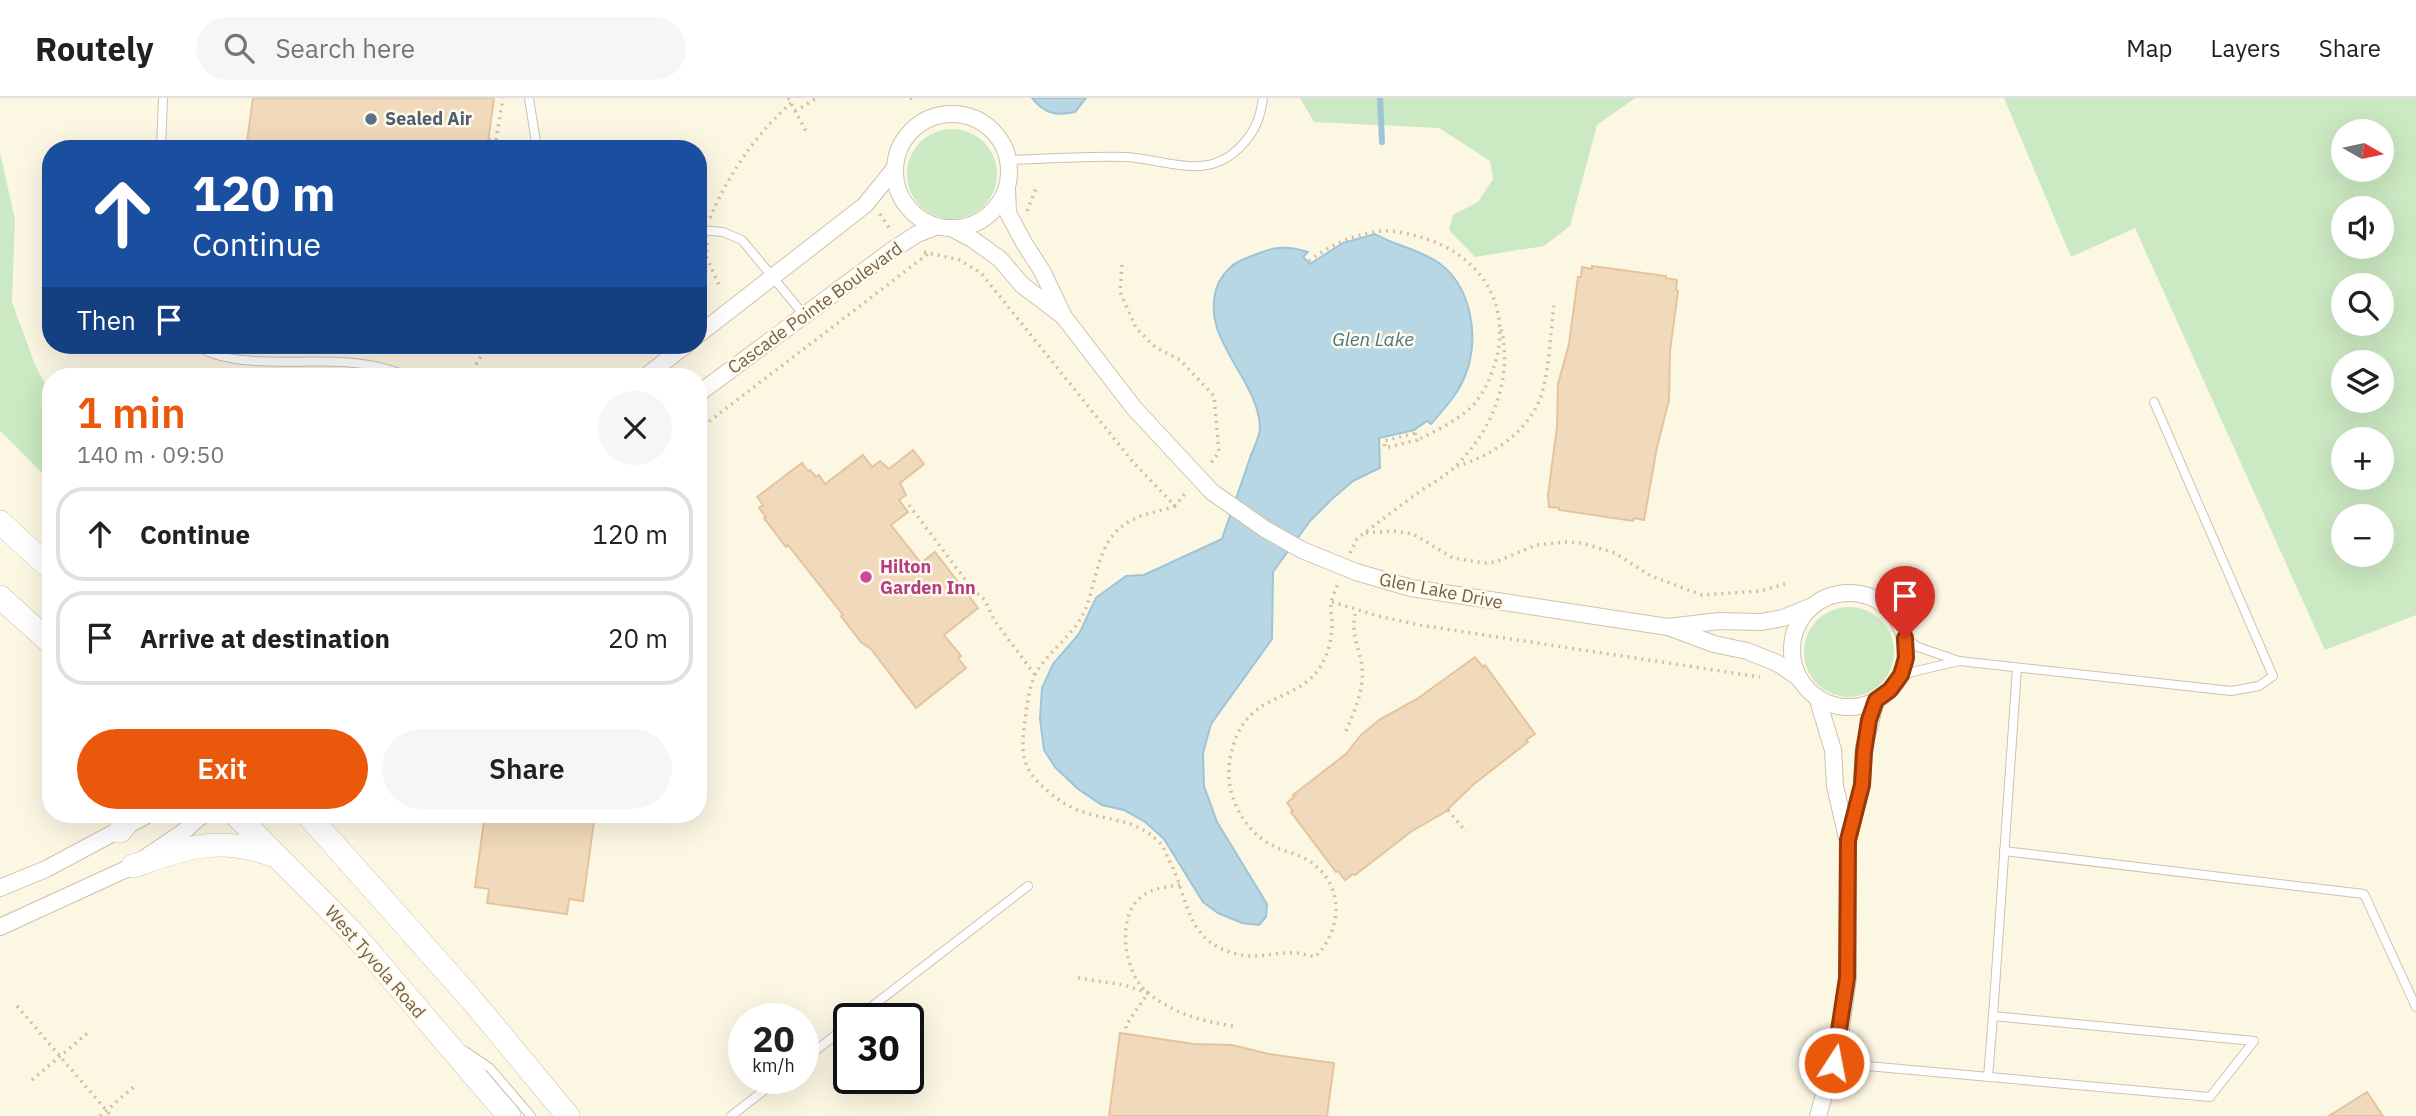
<!DOCTYPE html>
<meta charset="utf-8">
<style>
:root{--surface:#fff;--page:#f6f6f6;--text:#202124;--muted:#757577;--line:#e0e0e0;--accent:#ea580c}
body{margin:0;font-family:"IBM Plex Sans",sans-serif;background:var(--page);color:var(--text);height:100vh;display:flex;flex-direction:column;font-size:26px;white-space:nowrap}
*{box-sizing:border-box;margin:0}
p{font-size:23px;color:var(--muted)}
.icon{flex:none;width:38px;height:38px;fill:none;stroke:currentColor;stroke-width:2;stroke-linecap:round;stroke-linejoin:round}
.map{position:relative;flex:1;overflow:hidden}
.drawer{position:absolute;left:42px;top:270px;width:665px;height:455px;display:flex;flex-direction:column;background:var(--surface);border-radius:28px;box-shadow:0 7px 28px #0002}
.drawer>*{flex:none}
.guide{position:absolute;left:42px;top:42px;width:665px;height:214px;border-radius:28px;box-shadow:0 7px 28px #0002;background:#1a4fa0;color:#fff;overflow:hidden}
.needle{width:46px;rotate:99deg}
.fabs{position:absolute;left:2331px;top:21px;display:grid;gap:14px}
.fabs a{display:grid;place-items:center;width:63px;height:63px;border-radius:50%;background:var(--surface);box-shadow:0 7px 28px #0002;font-size:35px}
.speed{position:absolute;left:728px;top:905px;display:flex;gap:14px;font-size:35px;font-weight:700;text-align:center}
.speed>*{display:grid;place-content:center;width:91px;height:91px;border-radius:50%;background:var(--surface);box-shadow:0 7px 28px #0002;line-height:1}
.speed small{font-size:18px;font-weight:400}
.speed .limit{border:4px solid #111;border-radius:10px;background:#fff;color:#111}
.pin{position:absolute;display:grid;place-items:center;width:60px;height:60px;color:#fff;margin:-72px -30px;border-radius:50% 50% 50% 0;rotate:-45deg;box-shadow:0 0 7px #0007}
.pin .icon{rotate:45deg}
.me{position:absolute;width:77px;margin:-38px;rotate:11deg;stroke-linejoin:round;filter:drop-shadow(0 0 5px #0008)}
.turn{display:flex;align-items:center;gap:24px;height:147px;padding:0 35px;font-size:32px}
.turn .icon{width:91px;height:91px;stroke-width:2.5}
.turn b{display:block;font-size:49px;line-height:60px}
.then{display:flex;align-items:center;height:66px;padding:0 35px;background:#0003;gap:14px;font-size:26px}
.round{display:grid;place-items:center;flex:none;width:74px;height:74px;border-radius:37px;background:var(--page)}
.summary{display:flex;align-items:center;justify-content:space-between;height:119px;padding:0 35px}
h1{font-size:42px;font-weight:600;line-height:52px;color:var(--accent)}
.cta{display:flex;gap:14px;margin-top:auto;padding:14px 35px}
.cta a{flex:1;height:80px;border-radius:42px;background:var(--accent);color:#fff;font-size:28px;font-weight:600;line-height:80px;text-align:center}
.cta a+a{background:var(--page);color:var(--text)}
ul{padding:0;list-style:none}
li{display:flex;align-items:center;gap:21px;height:94px;margin:0 14px 10px;padding:0 21px;border:4px solid var(--line);border-radius:28px}
li div{flex:1}
li b{display:block;font-size:26px}
li em{font-style:normal}
header{display:flex;align-items:center;gap:42px;box-sizing:border-box;height:98px;padding:0 35px;background:var(--surface);border-bottom:2px solid var(--line)}
header strong{font-size:33px}
nav{display:flex;gap:38px;margin-inline-start:auto;font-size:24px}
.search{width:490px;height:63px;background:var(--page);display:flex;align-items:center;gap:18px;box-sizing:border-box;padding:0 24px;border-radius:38px;color:var(--muted);font-size:26px}
.map>svg:first-child{display:block}
.green{fill:#cbe9c2;fill-rule:evenodd}
.water{fill:#b8d7e5;stroke:#9ec4d7;stroke-width:2}
.lines{fill:none;stroke-linecap:round;stroke-linejoin:round}
.stream{stroke:#9ec4d7;stroke-width:6}
.building{fill:#f1dabb;stroke:#e3c49c;stroke-width:2}
.lane-casing{stroke:#cfc2ad;stroke-width:10}
.street-casing{stroke:#cfc2ad;stroke-width:18}
.secondary-casing{stroke:#d0c1a8;stroke-width:24}
.path{stroke:#d6bd9e;stroke-width:3.5;stroke-dasharray:2 5;stroke-linecap:butt}
.lane{stroke:#fff;stroke-width:8}
.street{stroke:#fff;stroke-width:16}
.secondary{stroke:#fff;stroke-width:23}
.route-casing{stroke:#983908;stroke-width:18}
.route{stroke:#ea580c;stroke-width:12}
.service-dot{fill:#5c6f8a;stroke:#fffae9;stroke-width:2.5}
.hotel-dot{fill:#d1479c;stroke:#fffae9;stroke-width:2.5}
.labels{text-anchor:middle;stroke-width:5;stroke-linejoin:round;paint-order:stroke}
.service-label{font-size:18px;font-weight:bold;fill:#4e5e75;stroke:#fffae9;text-anchor:start}
.street-label{font-size:18px;fill:#74604a;stroke:#fffae9}
.hotel-label{font-size:18px;font-weight:bold;fill:#b23c85;stroke:#fffae9;text-anchor:start}
.water-label{font-size:19px;font-style:italic;fill:#46768e;stroke:#fffae9}
</style>
<header>
<strong>Routely</strong>
<div class="search"><svg class="icon" aria-label="search" viewBox="0 0 24 24"><circle cx="10" cy="10" r="6"/><path d="M15 15l6 6"/></svg>Search here</div>
<nav><a>Map</a><a>Layers</a><a>Share</a></nav>
</header>
<div class="map">
<svg width="2416" height="1018" viewBox="0 0 2416 1018">
<rect width="100%" height="100%" fill="#fcf7e3"/>
<g class="green">
<polygon points="1300,0 1635,0 1597,27 1570,128 1544,148 1475,159 1449,132 1453,117 1478,104 1493,81 1490,63 1439,30 1314,24"/>
<path d="M2004 0H2416V517L2325 552 2135 130 2071 159ZM2382 33V72H2343V33ZM2343 110H2382V149H2343ZM2343 187H2382V226H2343ZM2382 264V303H2343V264ZM2343 341H2382V380H2343ZM2343 418H2382V457H2343Z"/>
<circle cx="952" cy="76" r="45"/>
<polygon points="0,54 15,122 12,204 35,267 51,297 51,384 0,333"/>
<circle cx="1849" cy="554" r="45"/>
</g>
<g class="water">
<path d="M1032 0H1086L1075 14C1056 18 1045 16 1032 0Z"/>
<path d="M1375 136C1396 148 1419 151 1439 165 1472 189 1480 241 1465 278 1458 296 1443 312 1431 326L1427 323 1414 332 1379 340 1380 370 1353 383 1332 401 1310 423 1273 474 1272 541 1211 626 1203 655 1204 688 1217 724 1267 806 1266 819 1259 827 1242 825 1218 815 1203 804 1164 741 1144 723 1124 712 1102 707 1078 691 1055 669 1044 652 1040 621 1042 590 1053 566 1079 536 1096 500 1126 478 1144 477 1222 441C1231 414 1241 387 1250 360 1253 351 1260 339 1260 329 1258 278 1195 238 1219 184 1224 175 1232 166 1242 162 1268 151 1280 145 1308 154L1303 159 1310 166 1343 145Z"/>
</g>
<g class="lines">
<polyline class="stream" points="1380,0 1382,44"/>
</g>
<g class="building">
<polygon points="253,0 494,0 487,51 246,51"/>
<polygon points="1592,168 1666,178 1666,180 1677,182 1676,192 1678,193 1670,253 1669,302 1657,349 1644,422 1634,420 1633,423 1559,412 1559,410 1549,409 1548,397 1557,329 1558,286 1569,246 1578,179 1581,179 1582,169 1592,171"/>
<polygon points="913,352 924,366 900,385 906,397 899,402 908,414 891,427 921,465 935,454 978,510 944,537 961,558 958,560 966,570 916,610 871,551 861,544 841,518 843,517 788,447 786,449 764,420 766,419 759,410 763,407 757,399 802,365 808,373 810,372 816,379 819,377 825,386 863,357 872,369 880,363 889,371"/>
<polygon points="1475,559 1483,569 1485,567 1535,636 1526,642 1528,644 1474,686 1445,714 1412,733 1355,777 1353,776 1345,782 1338,773 1336,774 1291,714 1293,713 1287,705 1295,698 1293,697 1346,656 1361,637 1379,622 1417,601"/>
<polygon points="485,716 595,716 583,803 569,801 567,816 487,805 489,791 475,789"/>
<polygon points="1120,935 1194,946 1232,947 1269,956 1334,965 1327,1018 1109,1018"/>
<polygon points="2367,994 2383,1018 2329,1018"/>
</g>
<g class="lines">
<defs>
<g id="lane">
<polyline points="529,0 537,51"/>
<polyline points="161,51 163,0"/>
<path d="M1008 62C1047 61 1087 58 1126 59 1165 61 1205 83 1238 51 1254 36 1260 22 1263 0"/>
<polyline points="698,132 723,134 742,142 804,217"/>
<path d="M196 247C210 257 226 260 243 262 296 268 356 255 406 278"/>
<polyline points="1905,540 1918,549 1959,563 2231,593 2259,588 2273,578 2154,304"/>
<polyline points="1898,580 1912,574 1959,563"/>
<polyline points="2004,753 2364,796 2416,909"/>
<polyline points="857,920 1028,788"/>
<polyline points="465,953 490,970 531,1018"/>
<polyline points="803,962 849,927"/>
<polyline points="1834,965 2210,999 2254,943 1993,918 2017,570"/>
<polyline points="1988,979 1993,918"/>
<polyline points="731,1018 780,980"/>
</g>
<g id="street">
<circle cx="952" cy="73" r="57"/>
<polyline points="1007,91 1008,115 1024,145 1042,173 1064,219 1134,310 1212,394 1265,431 1302,452 1356,474 1411,490 1668,529 1719,523 1761,524 1783,520 1810,509"/>
<polyline points="953,131 972,141 1000,161 1022,187 1063,218"/>
<polyline points="698,237 865,107 895,70"/>
<polyline points="646,278 686,247"/>
<polyline points="698,296 891,153 917,136 935,129"/>
<circle cx="1849" cy="552" r="57"/>
<polyline points="1671,530 1714,546 1747,553 1777,565 1798,579"/>
<polyline points="1817,599 1833,652 1835,688 1847,740"/>
<polyline points="0,790 46,771 149,716"/>
<polyline points="0,829 133,768 182,735 203,716"/>
<polyline points="1818,1018 1839,945 1848,880 1848,742 1862,687 1864,649 1876,602"/>
</g>
<g id="secondary">
<polyline points="0,424 51,471"/>
<polyline points="0,499 51,545"/>
<polyline points="235,716 352,834 509,1018"/>
<polyline points="307,716 471,901 568,1018"/>
<polyline points="120,733 134,716"/>
<path d="M133 768C187 750 217 737 272 757"/>
</g>
</defs>
<use href="#lane" class="lane-casing"/>
<use href="#street" class="street-casing"/>
<use href="#secondary" class="secondary-casing"/>
<g class="path">
<polyline points="788,0 806,33"/>
<polyline points="910,0 914,1"/>
<polyline points="795,13 817,0"/>
<polyline points="489,42 496,42 503,0"/>
<polyline points="1027,113 1037,88"/>
<polyline points="880,116 891,133"/>
<path d="M710 120C728 77 756 36 791 5"/>
<polyline points="707,145 706,158 719,187"/>
<polyline points="924,154 960,162 981,175 1133,364 1175,408 1187,393"/>
<path d="M1309 163C1330 147 1356 135 1383 133 1395 132 1408 136 1420 139 1479 155 1513 206 1495 266 1489 283 1482 300 1468 312 1454 324 1434 334 1417 342"/>
<polyline points="1122,167 1120,194 1136,230 1155,249 1180,262 1214,298 1219,354 1210,366"/>
<polyline points="468,278 489,247"/>
<polyline points="698,332 929,155"/>
<polygon points="1415,335 1417,342 1385,350 1384,343"/>
<path d="M1457 368C1491 359 1529 333 1541 298 1550 270 1550 236 1554 207"/>
<polyline points="909,407 973,492 985,502 994,522 1035,577"/>
<path d="M1175 408C1159 414 1139 416 1125 426 1094 447 1098 490 1081 520 1069 540 1049 554 1037 573 1030 585 1028 601 1026 614 1021 652 1018 669 1049 694 1060 704 1073 711 1086 715 1113 723 1137 722 1159 744 1164 749 1166 756 1169 762 1191 804 1184 845 1241 857 1258 860 1273 855 1289 855 1298 854 1306 857 1315 859 1345 829 1344 781 1304 760 1294 755 1283 753 1274 748 1254 739 1240 720 1233 700 1227 682 1228 665 1233 648 1249 593 1297 606 1321 568 1328 556 1332 540 1332 527 1332 519 1330 512 1331 505 1332 498 1336 492 1338 485"/>
<polyline points="1366,435 1392,433 1413,436 1453,460 1484,465 1496,464 1536,447 1564,444 1582,445 1615,455 1651,478 1702,497 1761,493 1785,486"/>
<path d="M1350 455 1357 441C1378 424 1400 408 1422 392 1434 384 1447 377 1457 367 1493 330 1513 281 1501 230"/>
<polyline points="1332,504 1378,518 1419,527 1760,579"/>
<path d="M1346 633C1356 610 1366 587 1361 562 1356 541 1351 534 1356 512"/>
<polyline points="1448,712 1466,734"/>
<path d="M1180 787C1166 789 1151 790 1140 800 1115 821 1125 878 1149 896 1176 916 1201 923 1233 928"/>
<polyline points="1078,880 1124,887 1148,895 1126,927 1126,936"/>
<polyline points="17,908 111,1018"/>
<polyline points="32,982 90,933"/>
<polyline points="100,1018 136,987"/>
</g>
<use href="#lane" class="lane"/>
<use href="#street" class="street"/>
<use href="#secondary" class="secondary"/>
</g>
<g class="lines">
<defs>
<polyline id="route" points="1834,965 1847,880 1848,742 1862,687 1864,654 1869,622 1876,602 1890,592 1901,577 1906,560 1905,540"/>
</defs>
<use href="#route" class="route-casing"/>
<use href="#route" class="route"/>
</g>
<circle class="service-dot" cx="371" cy="21" r="7"/>
<circle class="hotel-dot" cx="866" cy="479" r="7"/>
<g class="labels">
<g class="service-label">
<text x="385" y="27">Sealed Air</text>
</g>
<g class="street-label">
<text transform="translate(815 210) rotate(-36)" y="6">Cascade Pointe Boulevard</text>
<text transform="translate(1441 493) rotate(11)" y="6">Glen Lake Drive</text>
<text transform="translate(375 864) rotate(49)" y="6">West Tyvola Road</text>
</g>
<g class="hotel-label">
<text x="880" y="475">Hilton<tspan x="880" dy="21">Garden Inn</tspan></text>
</g>
<g class="water-label">
<text x="1373" y="248">Glen Lake</text>
</g>
</g>
</svg>
<div class="fabs">
<a><svg class="needle" viewBox="-14 -14 28 28"><path d="M0-13l5 13h-10z" fill="#e53935"/><path d="M0 13l5-13h-10z" fill="#757577"/></svg></a>
<a><svg class="icon" aria-label="sound" viewBox="0 0 24 24"><path d="M4 9h4l5-4v14l-5-4H4zM17 9q2 3 0 6"/></svg></a>
<a><svg class="icon" aria-label="search" viewBox="0 0 24 24"><circle cx="10" cy="10" r="6"/><path d="M15 15l6 6"/></svg></a>
<a><svg class="icon" aria-label="layers" viewBox="0 0 24 24"><path d="M12 4l9 5-9 5-9-5zM3 14l9 5 9-5"/></svg></a>
<a>+</a>
<a>−</a>
</div>
<div class="speed"><div>20<small>km/h</small></div><div class="limit">30</div></div>
<div class="pin" style="left:1905px;top:540px;background:#d93025"><svg class="icon" aria-label="arrive" viewBox="0 0 24 24"><path d="M6 21V4h12l-3 4 3 4H6"/></svg></div>
<svg class="me" style="left:1834px;top:965px" viewBox="-20 -20 40 40"><circle r="17" fill="#ea580c" stroke="#fff" stroke-width="3"/><path d="M0-11L8 9 0 5-8 9z" fill="#fff"/></svg>
<div class="guide">
<div class="turn"><svg class="icon" aria-label="ahead" viewBox="0 0 24 24"><path d="M12 20V5M6 11l6-6 6 6"/></svg><div><b>120 m</b>Continue</div></div>
<div class="then">Then<svg class="icon" aria-label="arrive" viewBox="0 0 24 24"><path d="M6 21V4h12l-3 4 3 4H6"/></svg></div>
</div>
<section class="drawer">
<div class="summary"><div><h1>1 min</h1><p>140 m · 09:50</p></div><a class="round"><svg class="icon" aria-label="close" viewBox="0 0 24 24"><path d="M6 6l12 12M18 6L6 18"/></svg></a></div>
<ul>
<li><svg class="icon" aria-label="ahead" viewBox="0 0 24 24"><path d="M12 20V5M6 11l6-6 6 6"/></svg><div><b>Continue</b></div><em>120 m</em></li>
<li><svg class="icon" aria-label="arrive" viewBox="0 0 24 24"><path d="M6 21V4h12l-3 4 3 4H6"/></svg><div><b>Arrive at destination</b></div><em>20 m</em></li>
</ul>
<div class="cta"><a>Exit</a><a>Share</a></div>
</section>
</div>
